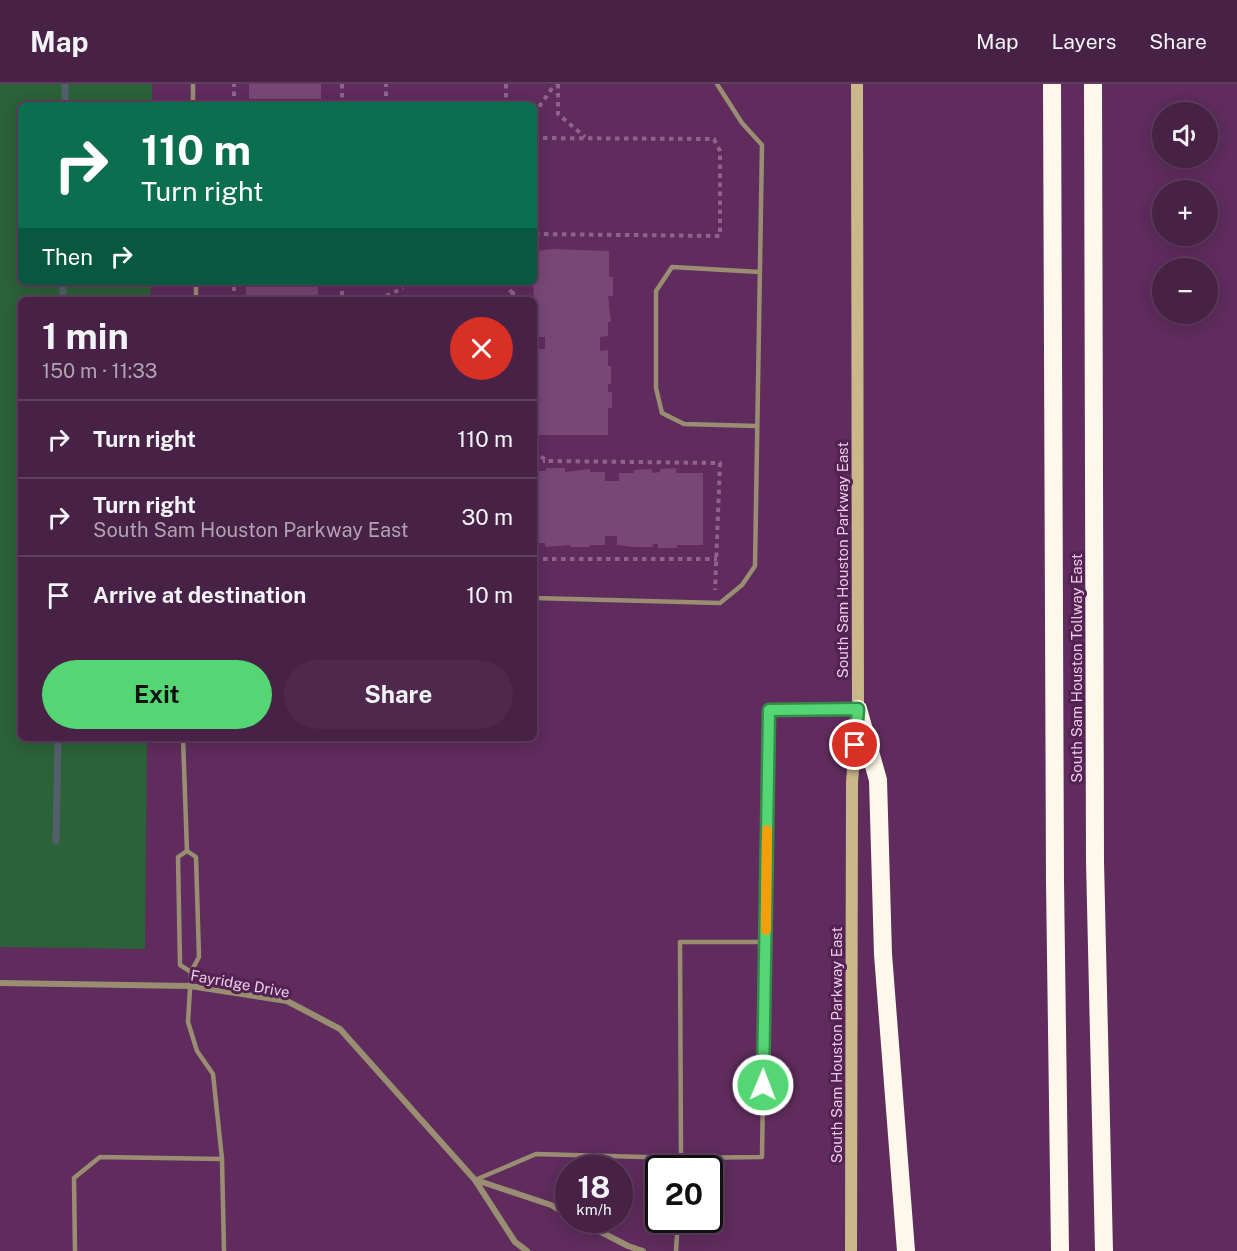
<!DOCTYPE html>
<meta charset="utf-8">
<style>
:root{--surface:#472146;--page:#4e294d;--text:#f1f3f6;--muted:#b0a3b3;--line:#5f3e5f;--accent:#53d673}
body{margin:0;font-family:"Public Sans",sans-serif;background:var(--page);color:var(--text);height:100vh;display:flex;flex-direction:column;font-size:22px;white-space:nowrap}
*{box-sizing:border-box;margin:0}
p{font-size:20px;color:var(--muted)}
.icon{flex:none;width:33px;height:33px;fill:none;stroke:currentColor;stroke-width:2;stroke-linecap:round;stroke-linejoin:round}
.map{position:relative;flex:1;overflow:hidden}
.details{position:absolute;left:18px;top:213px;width:519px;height:444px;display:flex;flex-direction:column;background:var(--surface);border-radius:9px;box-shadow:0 3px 15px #0003,0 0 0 2px var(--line)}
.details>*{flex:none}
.top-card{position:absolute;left:18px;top:18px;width:519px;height:183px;border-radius:9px;box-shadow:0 3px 15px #0003,0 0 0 2px var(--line);background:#0b6e4f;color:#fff;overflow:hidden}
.buttons{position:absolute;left:1152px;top:18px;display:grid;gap:12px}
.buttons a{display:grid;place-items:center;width:66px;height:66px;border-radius:50%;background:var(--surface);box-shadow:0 3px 15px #0003,0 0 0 2px var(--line);font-size:30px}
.speed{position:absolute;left:555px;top:1071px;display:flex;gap:12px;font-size:30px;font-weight:700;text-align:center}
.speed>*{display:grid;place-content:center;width:78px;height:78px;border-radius:50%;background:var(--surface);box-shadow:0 3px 15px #0003,0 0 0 2px var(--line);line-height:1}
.speed small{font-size:15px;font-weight:400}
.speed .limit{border:3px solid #111;border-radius:9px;background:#fff;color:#111}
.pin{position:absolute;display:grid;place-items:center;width:51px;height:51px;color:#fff;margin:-26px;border:3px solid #fff;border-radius:50%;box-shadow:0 2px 6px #0007}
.me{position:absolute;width:66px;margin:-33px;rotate:1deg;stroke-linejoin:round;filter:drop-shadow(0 0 4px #0008)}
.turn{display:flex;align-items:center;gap:21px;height:126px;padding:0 24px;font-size:27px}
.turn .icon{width:78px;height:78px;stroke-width:2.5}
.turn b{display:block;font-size:42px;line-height:51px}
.then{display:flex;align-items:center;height:57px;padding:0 24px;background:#0003;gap:12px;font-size:22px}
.round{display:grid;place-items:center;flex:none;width:63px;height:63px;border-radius:32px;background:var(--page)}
.headline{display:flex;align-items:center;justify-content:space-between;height:102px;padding:0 24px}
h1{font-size:36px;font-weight:700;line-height:45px}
.button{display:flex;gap:12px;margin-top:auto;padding:12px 24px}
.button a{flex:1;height:69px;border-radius:36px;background:var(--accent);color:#111;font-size:24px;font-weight:700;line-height:69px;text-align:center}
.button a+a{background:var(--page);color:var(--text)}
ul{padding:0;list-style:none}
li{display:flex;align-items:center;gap:18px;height:78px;padding:0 24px;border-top:2px solid var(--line)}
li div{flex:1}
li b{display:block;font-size:22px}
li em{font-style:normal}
header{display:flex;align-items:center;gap:36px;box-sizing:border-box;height:84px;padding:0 30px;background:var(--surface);border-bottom:2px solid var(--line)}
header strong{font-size:28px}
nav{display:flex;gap:33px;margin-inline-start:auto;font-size:21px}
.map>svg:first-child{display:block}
.green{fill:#2c6238}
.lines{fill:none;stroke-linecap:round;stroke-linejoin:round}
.stream{stroke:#53606c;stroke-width:7}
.building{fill:#784776}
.path{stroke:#8f638d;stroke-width:4;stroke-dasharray:4.5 4.5;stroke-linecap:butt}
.service{stroke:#9a8e72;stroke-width:4.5}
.minor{stroke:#9a8e72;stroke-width:6}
.secondary{stroke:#cbb88a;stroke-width:12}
.motorway{stroke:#fdf8ea;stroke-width:18}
.route-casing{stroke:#368b4b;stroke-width:15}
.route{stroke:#53d673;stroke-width:10}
.slow{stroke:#f59e0b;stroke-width:10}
.labels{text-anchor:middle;stroke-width:6;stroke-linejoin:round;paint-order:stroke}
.street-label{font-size:15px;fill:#eacce8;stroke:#532152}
</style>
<header>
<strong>Map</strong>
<nav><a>Map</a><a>Layers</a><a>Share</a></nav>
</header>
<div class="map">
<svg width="1237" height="1167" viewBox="0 0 1237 1167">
<rect width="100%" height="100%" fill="#5f2c5d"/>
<polygon class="green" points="0,0 152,0 152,21 21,21 21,198 151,198 150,216 21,216 21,654 147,654 145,865 0,863"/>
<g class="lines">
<g class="stream">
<polyline points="65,21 65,0"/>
<polyline points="63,216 63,198"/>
<polyline points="56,757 58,654"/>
</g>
</g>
<g class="building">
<rect x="249" y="0" width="72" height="15"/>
<polygon points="552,165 609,167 609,193 613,193 613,212 608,212 611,238 608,238 608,252 600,253 600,267 608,266 608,282 611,282 611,300 608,300 608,308 612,308 612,324 608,324 608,351 536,351 534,306 537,306 537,301 534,301 534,281 536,265 545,265 545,253 536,253 533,198 534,193 537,193 537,167"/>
<polygon points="243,198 323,198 323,201 318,201 318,216 246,216 246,202 243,202"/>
<polygon points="546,384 565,384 565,388 590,385 590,388 605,388 605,397 619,397 619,389 634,389 634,386 652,385 652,389 660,388 660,385 676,384 676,389 703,389 703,461 677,461 677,464 658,464 658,460 653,460 653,463 633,463 617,461 617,452 605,452 605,461 590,461 590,463 570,463 570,461 545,463 545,459 534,459 534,387 546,387"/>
</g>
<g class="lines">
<g class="path">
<polyline points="342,0 342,21"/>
<polyline points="506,0 506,21"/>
<polyline points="558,0 558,30 585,53"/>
<polyline points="234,21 234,0"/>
<polyline points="386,21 386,0"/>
<polyline points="534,30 555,0"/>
<polyline points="534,54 714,55 720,67 720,152 534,150"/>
<polyline points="342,198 342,216"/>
<polyline points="505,198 512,209"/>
<polyline points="513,198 513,216"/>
<polyline points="234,216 234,198"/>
<polyline points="378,216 403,204"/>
<polyline points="534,367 547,377 720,379 715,506"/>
<polyline points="534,377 545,377"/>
<polyline points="534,475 717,475"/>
</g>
<g class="service">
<polyline points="193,0 193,21"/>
<polyline points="196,198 196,216"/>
<polyline points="757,342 684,340 662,329 656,304 656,207 672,183 760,188"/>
<polyline points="534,514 720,519 742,501 755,482 762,61 742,39 717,0"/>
<polyline points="183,654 187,767"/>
<polyline points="187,767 196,773 199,873 191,888 188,938 197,967 213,990 222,1075 224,1167"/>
<polyline points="187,767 178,773 180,881 191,888"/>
<polyline points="680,1084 681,1074 762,1073 769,625 855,625"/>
<polyline points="475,1096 536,1070 681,1074 680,858 765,858"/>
<polyline points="75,1167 74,1094 100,1073 222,1075"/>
<polyline points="676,1167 678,1136"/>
</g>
<g class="minor">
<polyline points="0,899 190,902 287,917 340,945 475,1096 515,1158 527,1167"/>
<polyline points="476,1096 551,1121 568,1131"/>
<polyline points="578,1136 628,1162 643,1167"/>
</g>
<polyline class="secondary" points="851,1167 852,698 858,625 857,0"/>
<g class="motorway">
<polyline points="1052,0 1055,797 1060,1167"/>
<polyline points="1093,0 1095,777 1104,1167"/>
<polyline points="858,625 878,696 883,870 906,1167"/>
</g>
</g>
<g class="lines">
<defs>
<polyline id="route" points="763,1001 769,626 858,625 855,661"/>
</defs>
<use href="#route" class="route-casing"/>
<use href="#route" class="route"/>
<polyline class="slow" points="766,846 767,746"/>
</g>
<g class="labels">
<g class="street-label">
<text transform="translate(843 476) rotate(-90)" y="5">South Sam Houston Parkway East</text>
<text transform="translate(1077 584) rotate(-90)" y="5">South Sam Houston Tollway East</text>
<text transform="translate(240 900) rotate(10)" y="5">Fayridge Drive</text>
<text transform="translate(837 961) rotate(-90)" y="5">South Sam Houston Parkway East</text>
</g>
</g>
</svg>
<div class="buttons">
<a><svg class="icon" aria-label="sound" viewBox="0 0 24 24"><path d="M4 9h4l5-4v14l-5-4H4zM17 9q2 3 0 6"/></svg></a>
<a>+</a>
<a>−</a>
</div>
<div class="speed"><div>18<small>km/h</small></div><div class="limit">20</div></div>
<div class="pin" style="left:855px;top:661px;background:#d93025"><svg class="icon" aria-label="arrive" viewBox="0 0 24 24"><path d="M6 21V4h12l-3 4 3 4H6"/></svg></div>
<svg class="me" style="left:763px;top:1001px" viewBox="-20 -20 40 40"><circle r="17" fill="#53d673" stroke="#fff" stroke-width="3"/><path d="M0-11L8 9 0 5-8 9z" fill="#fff"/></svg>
<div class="top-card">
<div class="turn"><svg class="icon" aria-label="right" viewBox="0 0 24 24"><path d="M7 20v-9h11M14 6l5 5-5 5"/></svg><div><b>110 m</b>Turn right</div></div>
<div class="then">Then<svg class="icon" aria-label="right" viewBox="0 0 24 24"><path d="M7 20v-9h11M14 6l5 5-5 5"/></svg></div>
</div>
<section class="details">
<div class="headline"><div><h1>1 min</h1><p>150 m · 11:33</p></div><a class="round" style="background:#d93025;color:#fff"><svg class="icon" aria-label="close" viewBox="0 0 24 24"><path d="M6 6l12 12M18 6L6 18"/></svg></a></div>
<ul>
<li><svg class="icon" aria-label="right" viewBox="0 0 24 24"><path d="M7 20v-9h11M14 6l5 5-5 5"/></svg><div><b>Turn right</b></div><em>110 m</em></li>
<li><svg class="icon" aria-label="right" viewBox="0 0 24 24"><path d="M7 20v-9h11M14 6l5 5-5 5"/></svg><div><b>Turn right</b><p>South Sam Houston Parkway East</p></div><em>30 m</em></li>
<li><svg class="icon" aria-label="arrive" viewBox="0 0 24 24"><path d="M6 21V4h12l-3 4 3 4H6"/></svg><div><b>Arrive at destination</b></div><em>10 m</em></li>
</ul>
<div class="button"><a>Exit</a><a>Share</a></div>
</section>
</div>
